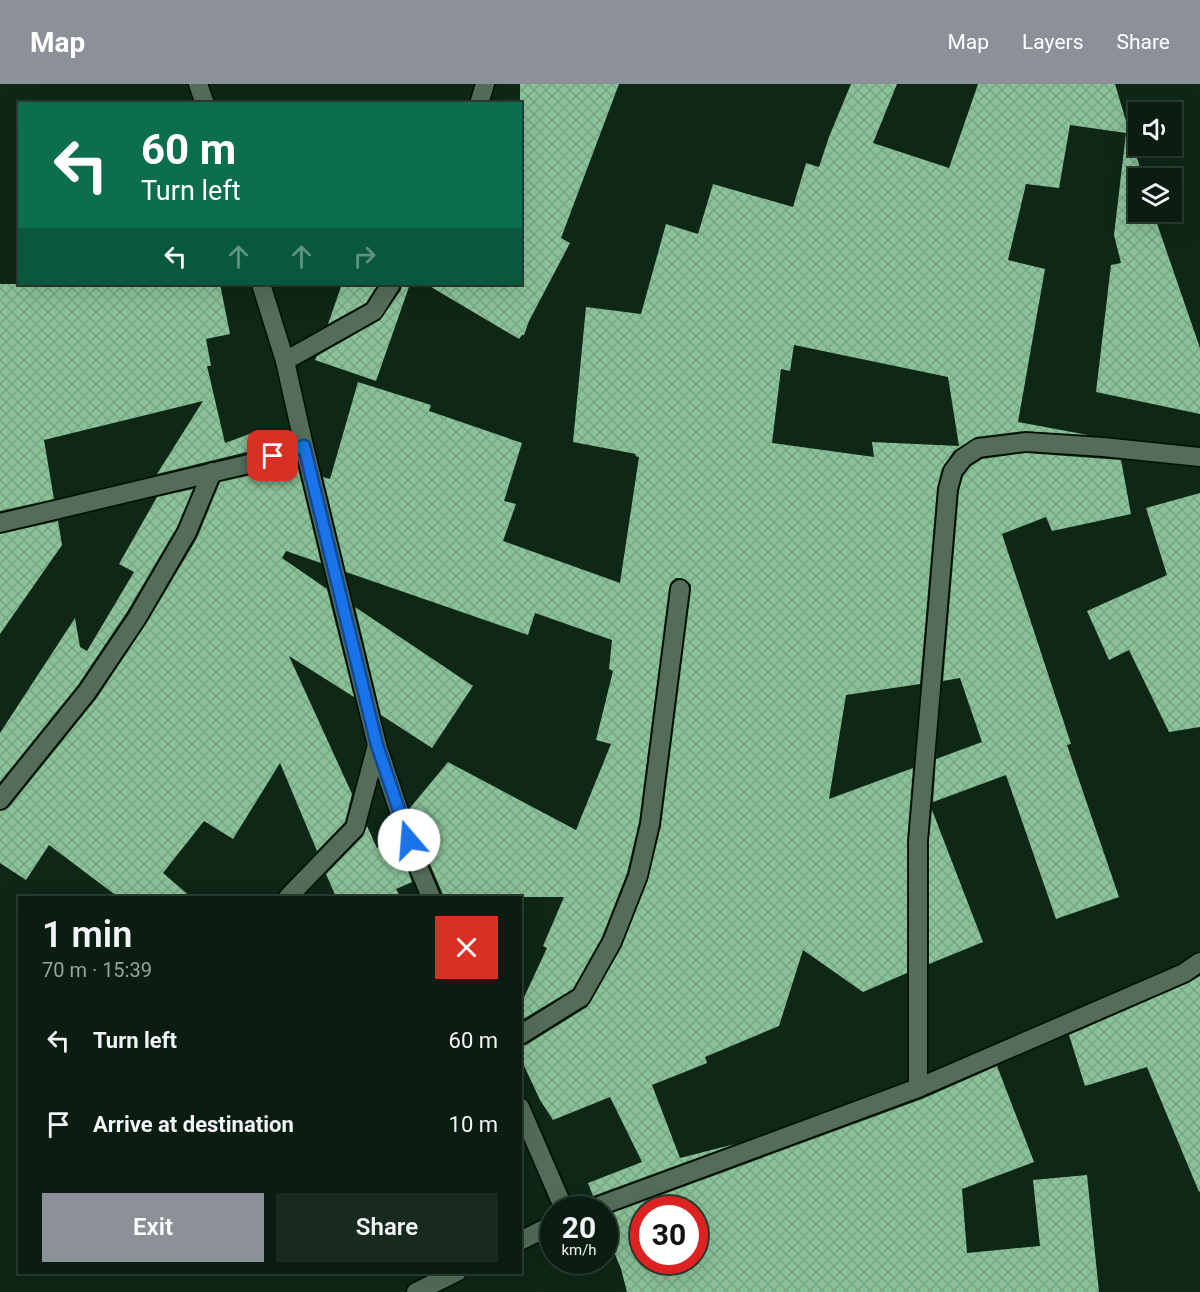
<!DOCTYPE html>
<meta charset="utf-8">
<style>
:root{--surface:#0a1d10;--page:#182a1e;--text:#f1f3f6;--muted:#99a29f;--line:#2a3b30;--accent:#8c9099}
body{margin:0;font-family:Roboto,sans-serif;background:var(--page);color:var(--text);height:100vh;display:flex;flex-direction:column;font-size:22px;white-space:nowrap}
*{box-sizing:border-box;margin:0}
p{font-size:20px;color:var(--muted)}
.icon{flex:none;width:33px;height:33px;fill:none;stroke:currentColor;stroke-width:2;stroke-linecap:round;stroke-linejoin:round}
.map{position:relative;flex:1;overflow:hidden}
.sheet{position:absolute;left:18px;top:812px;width:504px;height:378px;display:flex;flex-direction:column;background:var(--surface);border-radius:0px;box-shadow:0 6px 24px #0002,0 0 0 2px var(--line)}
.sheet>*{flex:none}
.banner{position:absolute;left:18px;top:18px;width:504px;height:183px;border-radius:0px;box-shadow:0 6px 24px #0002,0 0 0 2px var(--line);background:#0b6e4f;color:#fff;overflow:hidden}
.tools{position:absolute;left:1128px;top:18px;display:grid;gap:12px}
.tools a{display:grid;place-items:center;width:54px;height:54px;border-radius:0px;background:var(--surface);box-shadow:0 6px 24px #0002,0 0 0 2px var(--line);font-size:30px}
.speed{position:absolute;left:540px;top:1112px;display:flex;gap:12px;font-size:30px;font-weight:700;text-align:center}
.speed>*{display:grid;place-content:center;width:78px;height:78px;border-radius:50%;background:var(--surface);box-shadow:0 6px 24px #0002,0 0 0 2px var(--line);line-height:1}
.speed small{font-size:15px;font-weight:400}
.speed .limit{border:9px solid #d22;background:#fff;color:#111}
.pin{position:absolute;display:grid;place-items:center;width:51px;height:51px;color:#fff;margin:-26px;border-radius:12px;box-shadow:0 3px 9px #0006}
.me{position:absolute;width:66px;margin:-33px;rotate:342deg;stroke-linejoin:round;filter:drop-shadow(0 0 4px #0008)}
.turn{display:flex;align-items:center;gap:21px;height:126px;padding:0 24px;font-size:27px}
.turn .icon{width:78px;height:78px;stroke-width:2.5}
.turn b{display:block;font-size:42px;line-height:51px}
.lanes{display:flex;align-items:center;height:57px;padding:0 24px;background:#0003;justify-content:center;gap:30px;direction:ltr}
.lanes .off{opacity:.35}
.round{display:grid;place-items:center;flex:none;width:63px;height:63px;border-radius:0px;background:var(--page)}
.headline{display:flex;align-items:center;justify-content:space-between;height:102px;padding:0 24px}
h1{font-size:36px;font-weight:600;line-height:45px}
.button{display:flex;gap:12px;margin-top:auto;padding:12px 24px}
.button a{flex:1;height:69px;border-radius:0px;background:var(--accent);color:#fff;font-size:24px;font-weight:600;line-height:69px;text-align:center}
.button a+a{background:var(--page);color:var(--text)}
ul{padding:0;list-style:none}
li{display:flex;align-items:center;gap:18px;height:84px;padding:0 24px}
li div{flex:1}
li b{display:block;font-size:22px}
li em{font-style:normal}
header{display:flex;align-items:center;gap:36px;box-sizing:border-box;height:84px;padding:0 30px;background:var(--accent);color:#fff}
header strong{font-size:28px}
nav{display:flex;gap:33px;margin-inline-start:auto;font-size:21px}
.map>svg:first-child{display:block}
.building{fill:url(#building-cross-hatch);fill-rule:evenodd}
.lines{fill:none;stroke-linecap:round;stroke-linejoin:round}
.minor-casing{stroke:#000f03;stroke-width:21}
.minor{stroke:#536d59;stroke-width:18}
.route-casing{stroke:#114b97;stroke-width:15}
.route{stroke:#1a73e8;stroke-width:10}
</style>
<header>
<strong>Map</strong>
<nav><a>Map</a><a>Layers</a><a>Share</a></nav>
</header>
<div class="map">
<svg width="1200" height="1208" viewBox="0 0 1200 1208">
<defs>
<pattern id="building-cross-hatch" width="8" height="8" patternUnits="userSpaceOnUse" patternTransform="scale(1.5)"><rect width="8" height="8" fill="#8ac298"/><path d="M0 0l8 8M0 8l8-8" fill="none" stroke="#79a484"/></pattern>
</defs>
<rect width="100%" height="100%" fill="#0e2716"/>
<g class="building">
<polygon points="520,0 619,0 561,154 570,159 529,237 524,251 522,251 519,255 426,200 520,200"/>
<path d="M851 0H897L873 59 949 84 978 0H1115L1143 94H1138V128H1153L1200 264V330L1096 308 1111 181 1121 179 1114 151 1126 49 1070 41 1059 104 1026 100 1008 176 1045 185 1018 338 1088 351 1025 347 976 353 954 367 942 384 937 404 920 600 846 611 829 715 913 684 907 757V889L863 908 803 866 779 942 705 973 707 979 652 1001 680 1074 735 1060 593 1112 588 1099 642 1078 610 1013 553 1036 540 1016 520 973V962L526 961 587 923 590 919 622 862 648 796 661 742 691 506V501L686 496 681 494H676L671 498 669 504 639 738 627 789 602 853 573 905 520 937V922L547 864 543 862 564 813H444L426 771 410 724 448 678 576 746 611 660 596 656 613 587 609 585 612 556 535 529 528 551 346 488 323 393 330 395 358 298 431 321 429 327 522 359 504 417 516 420 503 457 620 499 639 373 635 372 636 370 573 358 586 223 641 230 666 140 698 150 713 100 793 123 806 79 819 83 829 53ZM794 261 948 293 959 362 872 358 874 373 772 359 781 285 790 287Z"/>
<polygon points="0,200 220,200 230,250 206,255 211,282 207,282 225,359 255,348 259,365 157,390 203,317 44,356 54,415 0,427"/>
<polygon points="342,200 378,200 366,219 328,240"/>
<polygon points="402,200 410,200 376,297 315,276 317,272 380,236 401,206"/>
<polygon points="1026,369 1121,376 1131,430 1052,447 1046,433 1002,450 1071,660 1067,661 1119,813 1056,835 1006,691 933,718 936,675 982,658 960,594 943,597 959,407 963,392 971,382 982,375"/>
<polygon points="285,380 298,384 321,479 286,467 282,474 327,505 354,613 289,572 352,710 345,738 317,767 280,679 233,755 204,737 163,789 191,813 118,813 49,761 26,796 0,779 0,727 5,726 9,723 96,615 146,540 197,454 220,398 260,389"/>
<polygon points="193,405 177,443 127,528 78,601 0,698 0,649 75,534 80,563 87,567 134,488 119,480 157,413"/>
<polygon points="1200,409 1200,643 1169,648 1129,566 1109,576 1087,527 1167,491 1146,424"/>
<polygon points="58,437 62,461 0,550 0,450"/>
<polygon points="355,523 473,602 432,664 381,631"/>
<polygon points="932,726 983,858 929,880 929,757"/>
<polygon points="367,742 377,764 393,745 412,798 396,805 400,813 336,813 326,790 363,752"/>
<polygon points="1200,892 1200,1107 1199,1108 1147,983 1085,1002 1069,951 1188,899"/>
<path d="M997 982 1034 1078 962 1105 967 1169 1040 1162 1033 1096 1087 1091 1099 1208H627L621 1185 604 1143V1132L922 1015ZM644 1125H694V1176H644Z"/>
</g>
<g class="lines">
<defs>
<g id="minor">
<polyline points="198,0 205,20"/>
<polyline points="479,20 485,0"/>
<polyline points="261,200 285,277 304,362 377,661 415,775 431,813"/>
<polyline points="285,277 374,227 391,200"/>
<polyline points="0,439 257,378 304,362"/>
<polyline points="0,716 87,608 137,534 187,448 212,388"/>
<polyline points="288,813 355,744 377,661"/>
<polyline points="520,951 581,913 612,858 638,792 650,740 680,505"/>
<polyline points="918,1004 918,757 948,405 953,387 963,374 978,364 1026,358 1103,363 1200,373"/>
<polyline points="520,1023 564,1125"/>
<polyline points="591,1125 918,1004 1184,889 1200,878"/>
<polyline points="520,1157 554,1140"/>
<polyline points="416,1208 457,1188"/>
</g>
</defs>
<use href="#minor" class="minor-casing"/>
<use href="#minor" class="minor"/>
</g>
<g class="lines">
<defs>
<polyline id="route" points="273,372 304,362 377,661 409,756"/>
</defs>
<use href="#route" class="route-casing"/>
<use href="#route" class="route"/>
</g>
</svg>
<div class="tools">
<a><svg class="icon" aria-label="sound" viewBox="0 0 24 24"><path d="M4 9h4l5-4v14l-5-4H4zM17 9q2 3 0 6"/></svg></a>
<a><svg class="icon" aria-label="layers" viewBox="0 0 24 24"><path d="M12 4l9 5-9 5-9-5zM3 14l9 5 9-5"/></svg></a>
</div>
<div class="speed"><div>20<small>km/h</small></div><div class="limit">30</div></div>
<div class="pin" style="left:273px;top:372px;background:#d93025"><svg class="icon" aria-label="arrive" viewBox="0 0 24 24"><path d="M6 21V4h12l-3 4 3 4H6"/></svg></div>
<svg class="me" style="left:409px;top:756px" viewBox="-20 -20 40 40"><circle r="19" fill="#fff"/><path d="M0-13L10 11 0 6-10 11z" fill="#1a73e8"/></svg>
<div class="banner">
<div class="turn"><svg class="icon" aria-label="left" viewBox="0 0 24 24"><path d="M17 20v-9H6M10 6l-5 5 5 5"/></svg><div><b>60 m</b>Turn left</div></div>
<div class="lanes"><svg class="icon" aria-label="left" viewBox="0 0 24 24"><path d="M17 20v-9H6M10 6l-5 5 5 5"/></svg><svg class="icon off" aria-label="ahead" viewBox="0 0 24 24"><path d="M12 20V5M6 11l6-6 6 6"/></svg><svg class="icon off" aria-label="ahead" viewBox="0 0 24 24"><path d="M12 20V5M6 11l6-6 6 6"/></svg><svg class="icon off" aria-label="right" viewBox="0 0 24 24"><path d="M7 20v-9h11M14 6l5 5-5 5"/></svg></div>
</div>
<section class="sheet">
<div class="headline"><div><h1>1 min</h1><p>70 m · 15:39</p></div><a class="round" style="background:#d93025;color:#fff"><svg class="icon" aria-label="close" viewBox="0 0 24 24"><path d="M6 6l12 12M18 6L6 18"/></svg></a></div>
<ul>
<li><svg class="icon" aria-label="left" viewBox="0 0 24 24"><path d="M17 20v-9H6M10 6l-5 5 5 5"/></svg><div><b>Turn left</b></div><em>60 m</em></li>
<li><svg class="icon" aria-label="arrive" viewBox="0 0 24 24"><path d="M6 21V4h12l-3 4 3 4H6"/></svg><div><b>Arrive at destination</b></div><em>10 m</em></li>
</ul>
<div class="button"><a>Exit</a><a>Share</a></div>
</section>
</div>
